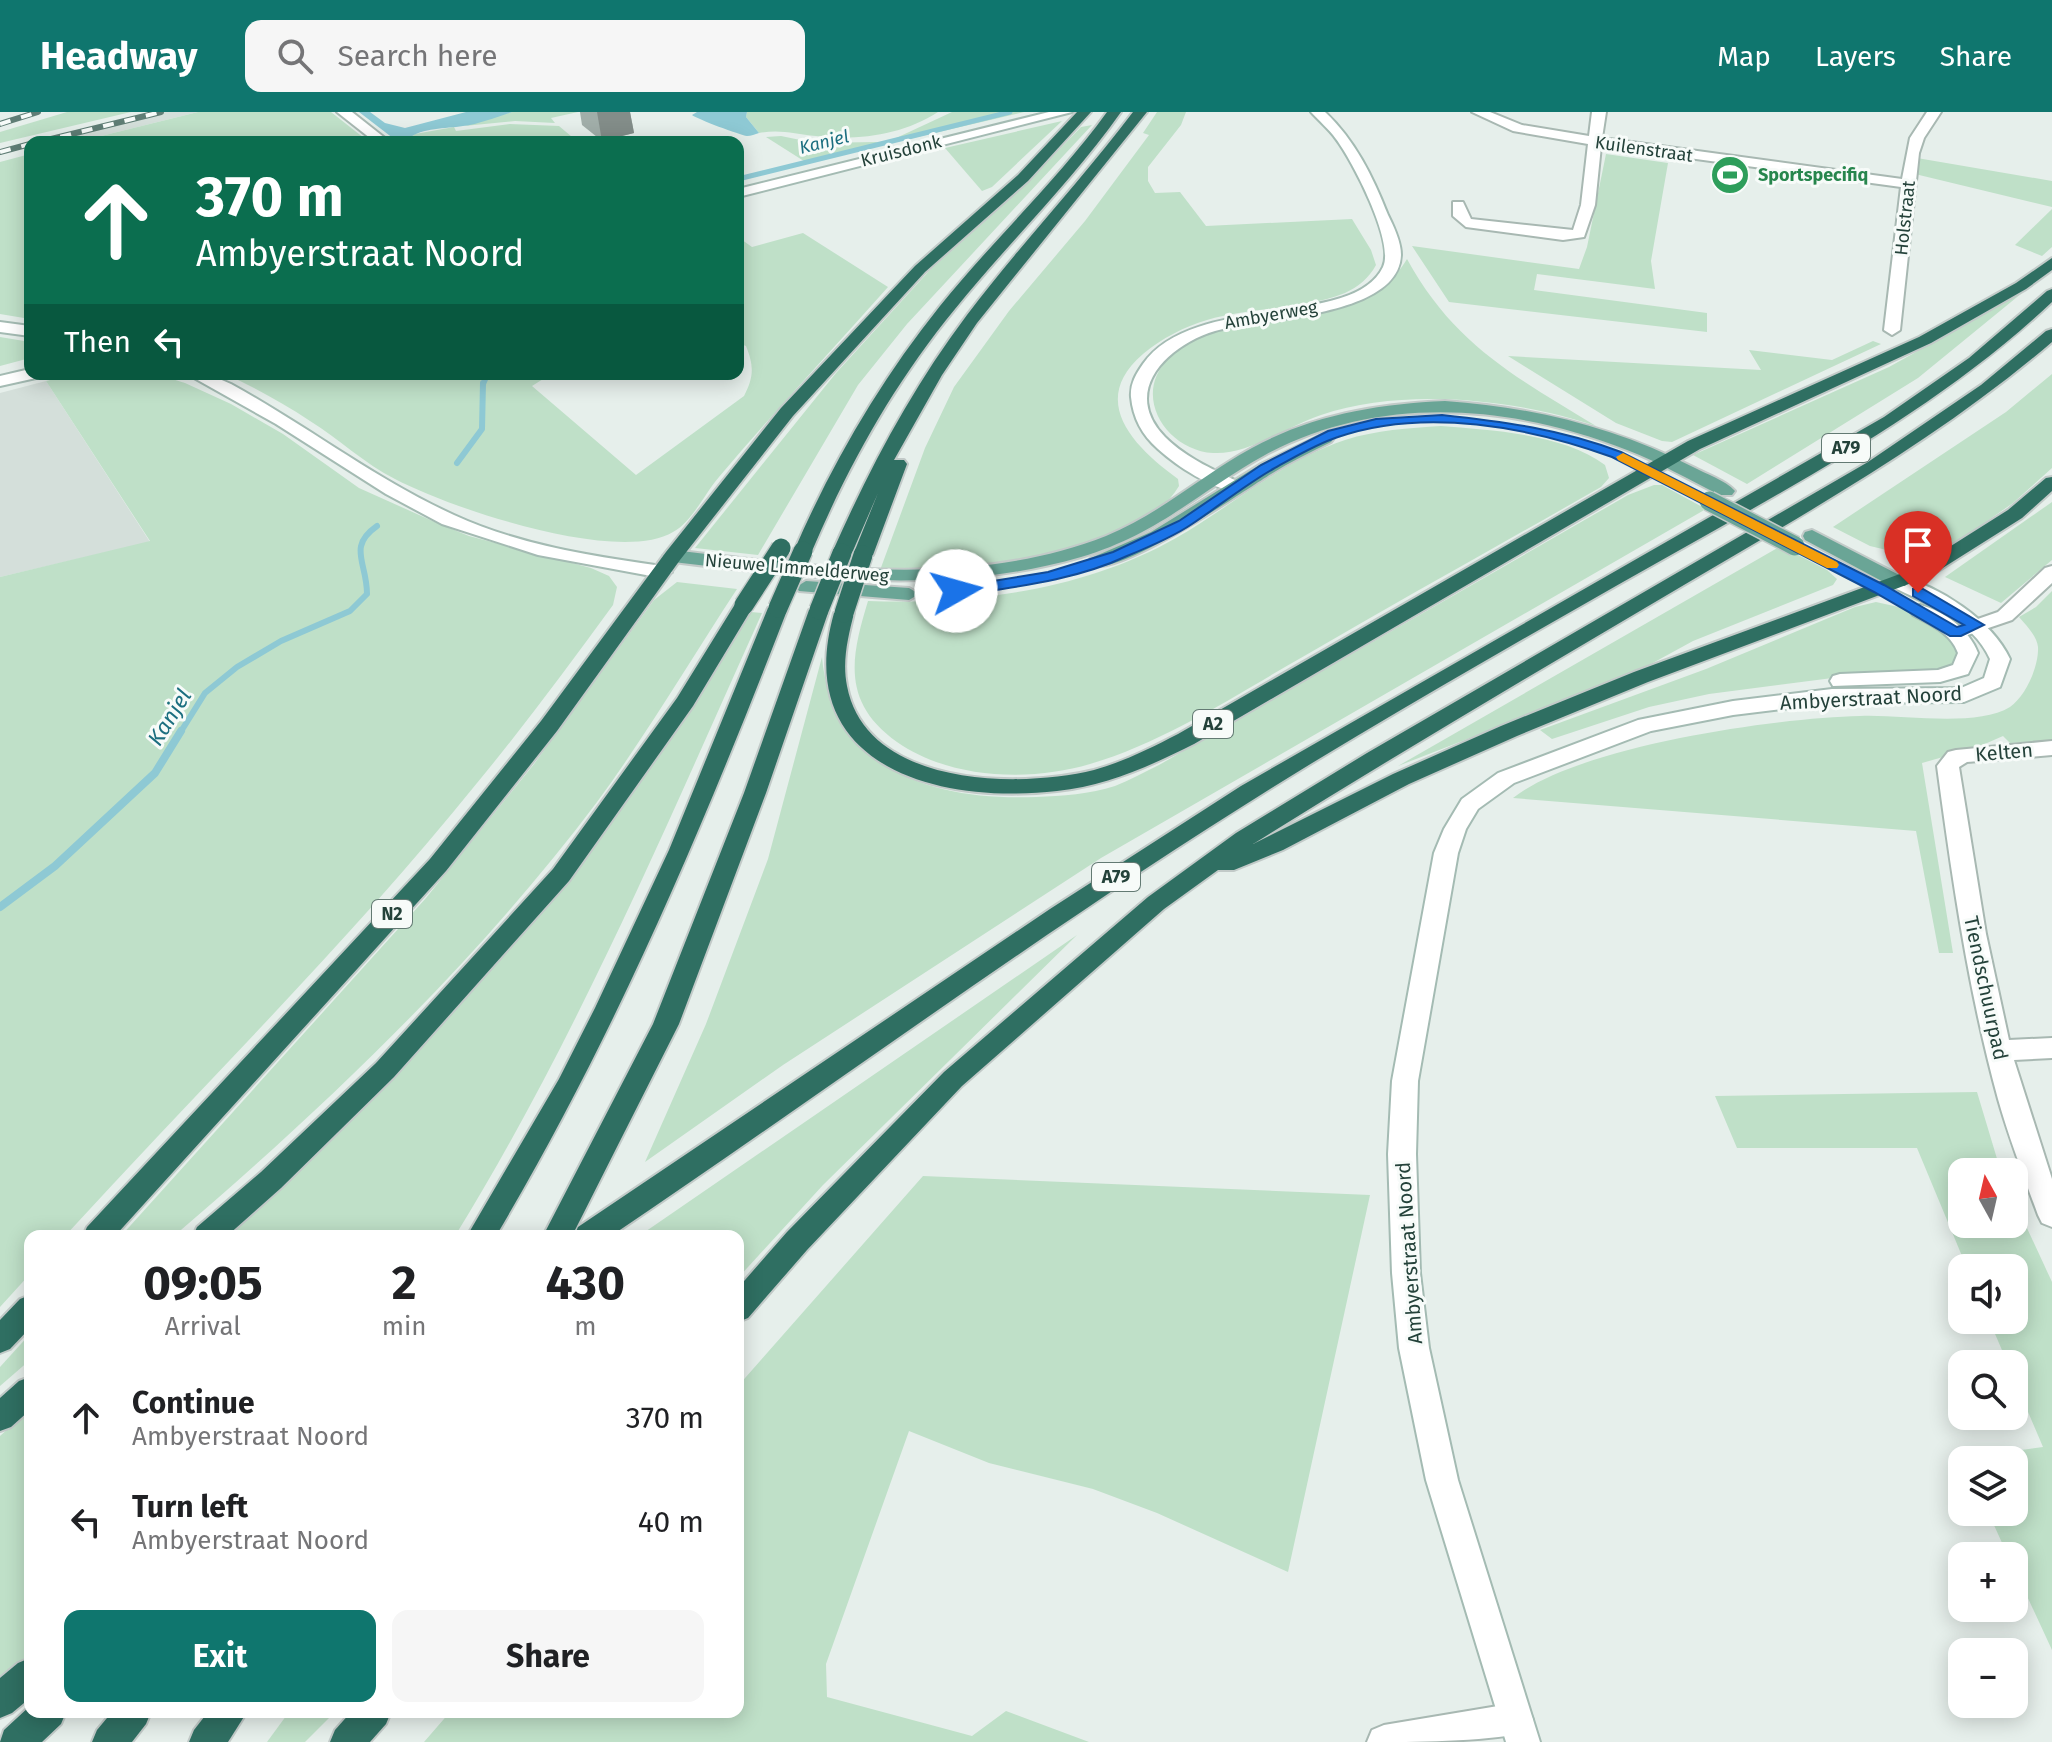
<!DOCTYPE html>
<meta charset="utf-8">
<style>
:root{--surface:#fff;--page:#f6f6f6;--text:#202124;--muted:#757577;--accent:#0f766e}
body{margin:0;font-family:"Fira Sans",sans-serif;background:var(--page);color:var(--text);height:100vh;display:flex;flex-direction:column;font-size:30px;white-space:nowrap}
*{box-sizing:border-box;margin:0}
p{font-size:26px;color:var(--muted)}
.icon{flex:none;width:44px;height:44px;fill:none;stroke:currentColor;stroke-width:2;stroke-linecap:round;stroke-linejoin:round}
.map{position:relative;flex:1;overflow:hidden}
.panel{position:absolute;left:24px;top:1118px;width:720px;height:488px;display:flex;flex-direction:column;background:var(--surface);border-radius:16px;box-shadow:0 4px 20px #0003}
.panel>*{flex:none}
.top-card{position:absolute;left:24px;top:24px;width:720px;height:244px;border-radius:16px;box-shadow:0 4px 20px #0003;background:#0b6e4f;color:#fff;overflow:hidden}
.needle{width:52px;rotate:352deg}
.controls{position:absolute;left:1948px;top:1046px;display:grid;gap:16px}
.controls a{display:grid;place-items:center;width:80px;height:80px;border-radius:16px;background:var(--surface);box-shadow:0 4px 20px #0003;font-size:40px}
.pin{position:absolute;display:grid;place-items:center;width:68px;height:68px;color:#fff;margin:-82px -34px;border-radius:50% 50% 50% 0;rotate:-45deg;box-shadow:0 0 8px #0007}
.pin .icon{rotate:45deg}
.me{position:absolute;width:88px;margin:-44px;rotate:83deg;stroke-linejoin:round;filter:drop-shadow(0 0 6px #0008)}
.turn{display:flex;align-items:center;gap:28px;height:168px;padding:0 40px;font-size:36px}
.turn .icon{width:104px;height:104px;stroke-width:2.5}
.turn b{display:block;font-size:56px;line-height:68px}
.then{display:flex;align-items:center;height:76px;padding:0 40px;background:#0003;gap:16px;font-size:30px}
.eta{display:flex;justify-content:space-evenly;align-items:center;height:136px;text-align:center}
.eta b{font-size:48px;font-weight:700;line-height:56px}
.cta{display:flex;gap:16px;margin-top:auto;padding:16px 40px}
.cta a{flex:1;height:92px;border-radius:16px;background:var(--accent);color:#fff;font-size:32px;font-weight:700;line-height:92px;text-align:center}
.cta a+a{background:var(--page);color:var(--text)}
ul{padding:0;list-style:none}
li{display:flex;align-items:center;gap:24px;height:104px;padding:0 40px}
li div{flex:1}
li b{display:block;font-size:30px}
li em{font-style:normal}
header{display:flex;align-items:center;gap:48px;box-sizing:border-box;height:112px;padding:0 40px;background:var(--accent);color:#fff}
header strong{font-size:38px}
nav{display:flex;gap:44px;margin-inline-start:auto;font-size:28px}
.search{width:560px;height:72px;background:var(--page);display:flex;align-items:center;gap:20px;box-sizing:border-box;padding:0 28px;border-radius:16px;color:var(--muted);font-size:30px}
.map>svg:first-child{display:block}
.built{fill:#d4dfda}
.green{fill:#bfe0c8}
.water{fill:#8ec9d4}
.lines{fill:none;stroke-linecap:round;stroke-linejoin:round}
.stream-far2{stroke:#8ec9d4;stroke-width:5}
.stream-far1{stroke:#8ec9d4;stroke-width:6}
.stream{stroke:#8ec9d4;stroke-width:8}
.street-casing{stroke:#a8b8b2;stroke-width:4}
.secondary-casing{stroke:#a4bbb3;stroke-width:4}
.primary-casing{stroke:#c2cac8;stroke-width:4}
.highway-casing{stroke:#c2cac8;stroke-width:4}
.street{fill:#fff;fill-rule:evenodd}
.secondary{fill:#fff;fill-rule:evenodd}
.primary{fill:#6aa596;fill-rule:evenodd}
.highway{fill:#2f6f62;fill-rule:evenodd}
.rail-casing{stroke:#5f7d75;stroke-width:6}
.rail{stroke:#f7fbf9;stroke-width:4;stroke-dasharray:11;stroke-linecap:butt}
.primary-bridge-casing{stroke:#c2cac8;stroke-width:22;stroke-linecap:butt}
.highway-bridge-casing{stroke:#c2cac8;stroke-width:22;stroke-linecap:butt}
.primary-bridge{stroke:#6aa596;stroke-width:19}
.highway-bridge{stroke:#2f6f62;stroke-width:19}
.wall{fill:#a1aea9}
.shaded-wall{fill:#838d89}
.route{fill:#1a73e8;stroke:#114b97;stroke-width:2}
.slow{fill:#f59e0b}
.labels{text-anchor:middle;stroke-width:6;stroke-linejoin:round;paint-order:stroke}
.far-water-label{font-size:18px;font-style:italic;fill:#1c6f80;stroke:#f7fbf9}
.far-street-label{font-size:18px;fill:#24423a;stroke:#f7fbf9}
.far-leisure-label{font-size:18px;font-weight:bold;fill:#27864d;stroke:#f7fbf9;text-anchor:start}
.shield{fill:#f7fbf9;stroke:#637a73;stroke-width:2}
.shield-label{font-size:18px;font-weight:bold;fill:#24423a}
.street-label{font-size:20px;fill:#24423a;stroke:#f7fbf9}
.water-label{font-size:22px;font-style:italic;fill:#1c6f80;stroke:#f7fbf9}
</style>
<header>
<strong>Headway</strong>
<div class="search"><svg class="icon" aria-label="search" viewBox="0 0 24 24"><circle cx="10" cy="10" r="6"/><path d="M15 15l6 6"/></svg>Search here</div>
<nav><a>Map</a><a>Layers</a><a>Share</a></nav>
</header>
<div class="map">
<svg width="2052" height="1630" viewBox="0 0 2052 1630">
<rect width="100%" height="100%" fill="#e6efeb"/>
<g class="built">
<polygon points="158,0 198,0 77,30 34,30"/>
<polygon points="46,269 150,430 0,465 0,281"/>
</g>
<g class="green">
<polygon points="67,0 131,0 0,31 0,20"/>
<polygon points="198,0 331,0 369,30 77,30"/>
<polygon points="512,0 578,0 551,6 555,11 515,9 464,14"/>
<path d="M747 0H938C903 23 857 29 816 24 795 22 780 17 759 21L746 5Z"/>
<polygon points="952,0 1024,0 896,30 894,27"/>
<path d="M1157 0H1186L1181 13 1148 55V69L1155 81 1180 80 1206 114 1352 107 1371 138 1376 153C1369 166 1358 175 1345 181 1302 198 1251 195 1207 208 1184 215 1162 226 1143 242 1088 289 1134 335 1178 367L1179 374C1135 448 957 458 879 461L925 336 954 275 1009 199 1085 109 1149 23 1143 21Z"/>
<polygon points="1062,9 992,75 982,79 945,36"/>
<polygon points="510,12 559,14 578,30 407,28 415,22 454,15 456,19"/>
<polygon points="1092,13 907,212 858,273 758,443 695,436 836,261 929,159 1021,77 1081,15"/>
<polygon points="781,24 815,31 876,30 883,33 807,51 766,25"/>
<polygon points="30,42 30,207 0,202 0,50"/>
<polygon points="1606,42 1668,51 1651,149 1655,177 1537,162 1534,178 1707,201 1707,220 1449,190 1412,134 1579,157 1587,135"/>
<polygon points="1917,46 2052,69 2052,95 1915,62"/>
<polygon points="2052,97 2052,135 2042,144 2015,133"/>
<path d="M803 121 888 175C832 238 774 300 719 365 705 381 692 410 673 420 618 453 450 396 395 367 365 352 339 327 310 309 283 291 255 276 226 262H551L532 274 636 363 744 284C754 265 754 254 746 234L738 231V125L752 135Z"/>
<path d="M1407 147C1454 233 1516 265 1596 314 1515 287 1404 275 1321 303 1287 314 1250 343 1213 341 1166 338 1131 283 1169 246 1235 182 1357 232 1407 147Z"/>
<polygon points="2022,181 1918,266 1747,372 1693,343 1889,255"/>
<polygon points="0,225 30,230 30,246 0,254"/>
<polygon points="1873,229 1881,232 1672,330 1662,329 1616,311 1508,244 1761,258 1749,238 1832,248"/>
<path d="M75 262H156L185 271 231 292 283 322 359 376 437 411 469 424 591 456 609 464 617 475 613 493C569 553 525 613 477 671 349 830 202 974 65 1124H30V1162L0 1195V465L150 429 46 269Z"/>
<polygon points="2052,262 2052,356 2013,391 1927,451 1924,453 1903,442 1870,434 1833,415 2006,300"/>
<path d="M1441 314C1491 318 1565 322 1605 353L1609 366 1601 375C1503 431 1404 486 1306 543 1237 582 1167 629 1090 652 1029 670 950 667 897 630 841 590 851 545 868 489 971 493 1085 478 1176 426 1232 394 1282 349 1345 328 1376 318 1409 316 1441 314Z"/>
<path d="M1654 373H1662L1706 397 1101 746 783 953 645 1050 706 912 768 747 822 545C832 660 937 689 1036 685 1062 684 1090 682 1115 674 1130 668 1144 660 1159 653L1628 383Z"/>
<polygon points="2052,390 2052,448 2001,491 1945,465"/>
<polygon points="1781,434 1827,458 1837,467 1833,473 1693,529 1629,564 1398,654"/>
<path d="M677 470 737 477C691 547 647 622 597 690 477 850 326 994 174 1124H121L426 786 534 652 654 488Z"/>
<path d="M2052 479V629L2010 631 2003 624 1978 635 1922 651 1953 841H1939L1916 719 1513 686C1579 634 1774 606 1860 604 1900 602 1976 616 2010 595 2026 584 2039 554 2038 535 2037 524 2026 513 2019 505L2036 495Z"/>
<polygon points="1876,490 1903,496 1945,520 1957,538 1957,547 1951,554 1937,558 1879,560 1709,582 1649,595 1552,627 1540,618 1706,557 1855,495"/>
<path d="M751 500 762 501C667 712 577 926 455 1124H221L299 1052 547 795 661 637Z"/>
<polygon points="1077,823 823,1073 738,1166 738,1124 639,1124"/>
<polygon points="1977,980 2001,1060 1962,1060 1962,1112 2014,1112 2014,1088 2052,1170 2052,1538 2014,1456 2014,1444 2008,1444 1988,1400 2014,1400 2014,1348 1963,1346 2043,1335 2014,1267 2014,1252 2008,1252 1989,1208 2014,1208 2014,1156 1967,1156 1917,1036 1737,1036 1715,984"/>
<polygon points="923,1064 1370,1083 1288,1460 1157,1401 1093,1377 989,1351 909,1319 826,1552 827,1585 972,1624 1006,1599 1089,1630 424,1630 450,1600 738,1600 738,1274"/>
<polygon points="30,1222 30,1248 0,1274 0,1255"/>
<polygon points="30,1297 30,1542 0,1567 0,1324"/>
<polygon points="289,1600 335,1600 305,1630 267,1630"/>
</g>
<g class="water">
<path d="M359 0H370L385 11 405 16 466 0H512C496 5 479 12 463 14 445 17 423 15 408 27L410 30H398Z"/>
<path d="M697 0H747L746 5 759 21C755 22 751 24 747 24 740 23 697 7 692 3Z"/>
</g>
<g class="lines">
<g class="stream-far2">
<polyline points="738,67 1010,0"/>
<polyline points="483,273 488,262"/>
</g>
<g class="stream-far1">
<polyline points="457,351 482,317 483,271"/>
<path d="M180 621 205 581 237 555 281 529 350 499 367 482C367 450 347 435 377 414"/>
</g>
<polyline class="stream" points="0,795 55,754 155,661 181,619"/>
<defs>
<g id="street">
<polygon points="337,0 352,0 390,30 375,30"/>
<polygon points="1472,0 1490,0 1522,13 1589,24 1592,0 1606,0 1602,26 1902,67 1910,26 1927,0 1941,0 1924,26 1919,41 1900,218 1892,223 1884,218 1901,75 1601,34 1595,93 1584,125 1563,128 1466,115 1453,104 1453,90 1463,90 1471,107 1573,118 1581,93 1588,32 1513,19"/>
<polygon points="2052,454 2052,471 2012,508 1956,527 1946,521 1949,517 1998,500 2045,456"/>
<path d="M2052 629V643L1967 650 1959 655 1986 822 2009 928 2052 926V946L2014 948 2052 1067V1115L2042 1111 2038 1103C2024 1065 2009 1026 1998 987 1968 878 1952 766 1937 654L1948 640 1956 638Z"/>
<path d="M1516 1591 1528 1596 1533 1608 1528 1620C1483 1630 1415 1630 1367 1630L1372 1618 1384 1613Z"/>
</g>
<g id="secondary">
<polygon points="1049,0 1072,0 738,85 738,77"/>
<path d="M1311 0H1325C1355 28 1373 65 1388 103 1394 115 1401 130 1401 143 1399 206 1257 206 1215 219 1168 233 1120 279 1165 325 1187 347 1217 359 1243 372L1246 376 1237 381C1210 375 1179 356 1158 337 1142 323 1133 306 1131 285 1130 272 1136 262 1143 252 1193 180 1354 217 1383 155 1395 130 1352 48 1336 27 1329 17 1319 9 1311 0Z"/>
<polygon points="0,210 30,214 30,224 0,220"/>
<polygon points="30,257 30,262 38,262 36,266 0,274 0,264"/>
<path d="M187 262H208L231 272C306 313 375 367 454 403 519 433 591 444 662 454L672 460 662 466 538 443 442 412 386 382 276 312Z"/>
<path d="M1898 464C1939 474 1992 508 2010 547L2000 575 1964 590 1832 591 1733 603 1651 619 1514 671 1478 697 1466 717 1458 741 1418 969 1416 1042 1420 1161 1429 1236 1458 1368 1540 1630H1506L1426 1368 1399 1236 1392 1161 1388 1042 1392 969 1434 741 1444 717 1462 687 1498 661 1638 608 1733 589 1832 577 1961 576 1984 566 1990 547C1972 507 1928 493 1891 474L1888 470 1891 466Z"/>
<path d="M1920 493C1944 499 1969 517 1978 541L1968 562 1940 570 1833 574 1830 569 1833 564 1840 562 1938 558 1953 553 1958 541C1951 521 1931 513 1913 503L1910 499 1913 495Z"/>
</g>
<g id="primary">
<path d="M1445 289C1533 295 1614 315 1693 355 1706 362 1725 368 1735 379L1732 383H1720C1689 368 1659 350 1627 338 1511 292 1378 282 1265 343 1198 380 1159 422 1081 445 947 484 809 466 673 450L663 444 673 438C816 455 968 478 1106 424 1160 402 1202 363 1252 336 1312 303 1377 292 1445 289Z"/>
<path d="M1325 321 1334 326 1331 330C1311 340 1290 350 1271 362 1239 382 1124 462 1091 454L1088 450 1091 446 1151 420 1261 352Z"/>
<polygon points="1812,418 1905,466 1908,470 1905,474 1891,474 1805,428 1803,424 1805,420"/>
<polygon points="806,469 909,476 919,482 909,488 799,479 796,475"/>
</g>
<g id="highway">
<polygon points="1077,0 1091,0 1028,69 925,160 793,304 680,448 557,619 446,759 115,1124 83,1124 87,1115 430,747 541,609 666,440 781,296 915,154 1018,63"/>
<path d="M1107 0H1121C1071 71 1009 130 955 197 895 270 849 352 812 439L803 445 796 443 794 439C832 351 880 269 940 194 994 127 1057 69 1107 0Z"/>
<path d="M1133 0H1147L977 211 942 263 894 348H904L907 352 873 443 863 449 853 443 878 381 852 441 842 447 835 445 832 441C869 357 912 276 967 203 1020 133 1080 70 1133 0Z"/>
<path d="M2052 146V158L2026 177 1931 231 1700 337 1194 632C1150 654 1106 674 1057 679 936 693 791 653 834 501L844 495 854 501C848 525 842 549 847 574 866 674 1016 677 1094 658 1123 650 1151 636 1178 622L1688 329 1919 225 2016 171Z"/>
<path d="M2052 177V190C1952 284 1835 350 1717 417 1596 485 1476 553 1357 624 1099 777 859 957 611 1124H574L578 1115 1050 797 1241 674 1884 305 1969 246 2047 179Z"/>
<path d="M2052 217V230C1941 325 1815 396 1689 470 1543 556 1397 642 1253 732L1393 662 1501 614 1634 560 1916 456 2008 398 2046 366 2052 365V379L2022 406 1930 464 1648 570 1517 624 1409 672 1283 738 1234 758H1218L1164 797 962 974 807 1138 748 1206 738 1210V1176L787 1120 944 960 1148 785 1236 721 1367 641 1868 350 1981 273 2046 219Z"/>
<polygon points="744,487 754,493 693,594 569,769 394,965 281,1076 227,1124 193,1124 197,1115 261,1060 376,951 553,757 677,586 737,489"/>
<path d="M778 490 788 496C704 713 615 924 496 1124H467L559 967 595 896 669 738 768 496Z"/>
<polygon points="819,492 829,498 766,681 679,912 572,1124 543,1124 653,912 744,681 809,498"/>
<polygon points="30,1183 30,1216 10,1237 0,1241 0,1208 20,1187"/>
<polygon points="30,1265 30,1298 11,1315 0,1319 0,1286 19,1269"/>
<polygon points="30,1546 30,1586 12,1601 0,1606 0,1566 18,1551"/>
<polygon points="30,1594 30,1600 66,1600 61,1612 42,1630 0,1630 4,1618"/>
<polygon points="112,1600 151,1600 146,1612 132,1630 92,1630 97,1618"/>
<polygon points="208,1600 247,1600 228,1630 189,1630 194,1618"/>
<polygon points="351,1600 391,1600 386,1612 370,1630 330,1630 335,1618"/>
</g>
</defs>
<use href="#street" class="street-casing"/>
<use href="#secondary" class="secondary-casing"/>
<use href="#primary" class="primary-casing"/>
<use href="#highway" class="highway-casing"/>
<use href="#street" class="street"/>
<use href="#secondary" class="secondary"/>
<use href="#primary" class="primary"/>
<use href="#highway" class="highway"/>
<defs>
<g id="rail">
<polyline points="0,12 38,0"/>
<polyline points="39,30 161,0"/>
<polyline points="0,40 30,32"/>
</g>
</defs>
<use href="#rail" class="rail-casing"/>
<use href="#rail" class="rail"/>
<defs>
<polyline id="primary-bridge" points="1709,389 1795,434"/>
<g id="highway-bridge">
<polyline points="744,493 781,436"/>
<polyline points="778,496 803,439"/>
<polyline points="819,498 842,441"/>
<polyline points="844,501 863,443"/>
</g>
</defs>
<use href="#primary-bridge" class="primary-bridge-casing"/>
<use href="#highway-bridge" class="highway-bridge-casing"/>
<use href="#primary-bridge" class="primary-bridge"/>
<use href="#highway-bridge" class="highway-bridge"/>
</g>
<polygon class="wall" points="580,0 630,0 634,21 602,29 582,13"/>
<polygon class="shaded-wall" points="597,0 630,0 634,21 602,29"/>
<path class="route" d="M1442 303C1506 310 1560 317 1621 340L1884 473 1957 515 1964 513 1913 484V477H1923L1984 513 1961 524H1950L1874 480 1612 345C1529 315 1425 295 1338 325 1316 332 1293 346 1273 357 1245 373 1219 394 1192 412 1173 425 1149 435 1127 444 1074 469 1013 475 956 484L948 479 956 475 1048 460 1113 440 1179 409 1261 353 1328 319 1376 307Z"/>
<polygon class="slow" points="1623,341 1837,450 1839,453 1837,456 1827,456 1618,348 1616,345"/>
<defs>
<symbol id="stadium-disc" viewBox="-11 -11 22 22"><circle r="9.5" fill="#2e9e5b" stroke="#f7fbf9"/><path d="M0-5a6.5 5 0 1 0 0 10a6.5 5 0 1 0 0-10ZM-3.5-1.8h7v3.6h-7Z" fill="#fff"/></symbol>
</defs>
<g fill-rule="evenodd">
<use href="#stadium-disc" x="1708" y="41" width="44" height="44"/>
</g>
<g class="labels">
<g class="far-water-label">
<text transform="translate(824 30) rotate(-14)" y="6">Kanjel</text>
</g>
<g class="far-street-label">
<text transform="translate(1644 37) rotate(8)" y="6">Kuilenstraat</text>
<text transform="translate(901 39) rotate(-14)" y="6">Kruisdonk</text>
<text transform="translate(1905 106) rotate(-84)" y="6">Holstraat</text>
<text transform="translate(1271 203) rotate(-10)" y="6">Ambyerweg</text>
<text transform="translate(797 456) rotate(5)" y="6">Nieuwe Limmelderweg</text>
</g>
<g class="far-leisure-label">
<text x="1758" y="69">Sportspecifiq</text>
</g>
<g class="shield">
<rect x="1822" y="322" width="48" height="28" rx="6"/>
<rect x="1193" y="598" width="40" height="28" rx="6"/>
<rect x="1092" y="751" width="48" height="28" rx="6"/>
<rect x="372" y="788" width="40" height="28" rx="6"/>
</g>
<g class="shield-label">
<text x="1846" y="342">A79</text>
<text x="1213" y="618">A2</text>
<text x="1116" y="771">A79</text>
<text x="392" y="808">N2</text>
</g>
<g class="street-label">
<text transform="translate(1871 586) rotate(-3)" y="7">Ambyerstraat Noord</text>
<text transform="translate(2004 640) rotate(-5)" y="7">Kelten</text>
<text transform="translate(1986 876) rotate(78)" y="7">Tiendschuurpad</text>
<text transform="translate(1409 1141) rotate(-94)" y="7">Ambyerstraat Noord</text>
</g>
<g class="water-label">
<text transform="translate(169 605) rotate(-58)" y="8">Kanjel</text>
</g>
</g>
</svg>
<div class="controls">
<a><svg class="needle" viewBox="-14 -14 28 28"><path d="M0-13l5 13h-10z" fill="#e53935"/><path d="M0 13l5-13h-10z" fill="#757577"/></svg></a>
<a><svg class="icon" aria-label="sound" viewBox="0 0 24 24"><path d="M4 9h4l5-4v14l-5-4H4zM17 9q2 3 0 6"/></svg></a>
<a><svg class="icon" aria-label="search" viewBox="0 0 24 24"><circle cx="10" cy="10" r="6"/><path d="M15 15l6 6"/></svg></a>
<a><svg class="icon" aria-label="layers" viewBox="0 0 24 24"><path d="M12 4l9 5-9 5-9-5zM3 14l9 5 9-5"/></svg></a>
<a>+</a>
<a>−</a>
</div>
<div class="pin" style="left:1918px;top:481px;background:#d93025"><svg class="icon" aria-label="arrive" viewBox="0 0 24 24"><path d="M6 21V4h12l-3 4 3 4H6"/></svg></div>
<svg class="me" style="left:956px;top:479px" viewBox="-20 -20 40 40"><circle r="19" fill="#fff"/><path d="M0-13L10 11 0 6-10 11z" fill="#1a73e8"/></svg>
<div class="top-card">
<div class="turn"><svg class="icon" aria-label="ahead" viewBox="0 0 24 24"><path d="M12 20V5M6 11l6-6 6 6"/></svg><div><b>370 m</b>Ambyerstraat Noord</div></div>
<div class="then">Then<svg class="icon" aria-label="left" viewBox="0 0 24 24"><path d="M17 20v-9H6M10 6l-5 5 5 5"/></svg></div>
</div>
<section class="panel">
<div class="eta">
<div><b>09:05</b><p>Arrival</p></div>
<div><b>2</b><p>min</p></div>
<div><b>430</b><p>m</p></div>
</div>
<ul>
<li><svg class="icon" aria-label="ahead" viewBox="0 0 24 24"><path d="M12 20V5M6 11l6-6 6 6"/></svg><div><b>Continue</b><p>Ambyerstraat Noord</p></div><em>370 m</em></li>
<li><svg class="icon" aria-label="left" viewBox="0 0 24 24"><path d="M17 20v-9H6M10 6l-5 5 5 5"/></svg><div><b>Turn left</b><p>Ambyerstraat Noord</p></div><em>40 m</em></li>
</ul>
<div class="cta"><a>Exit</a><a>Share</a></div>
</section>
</div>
